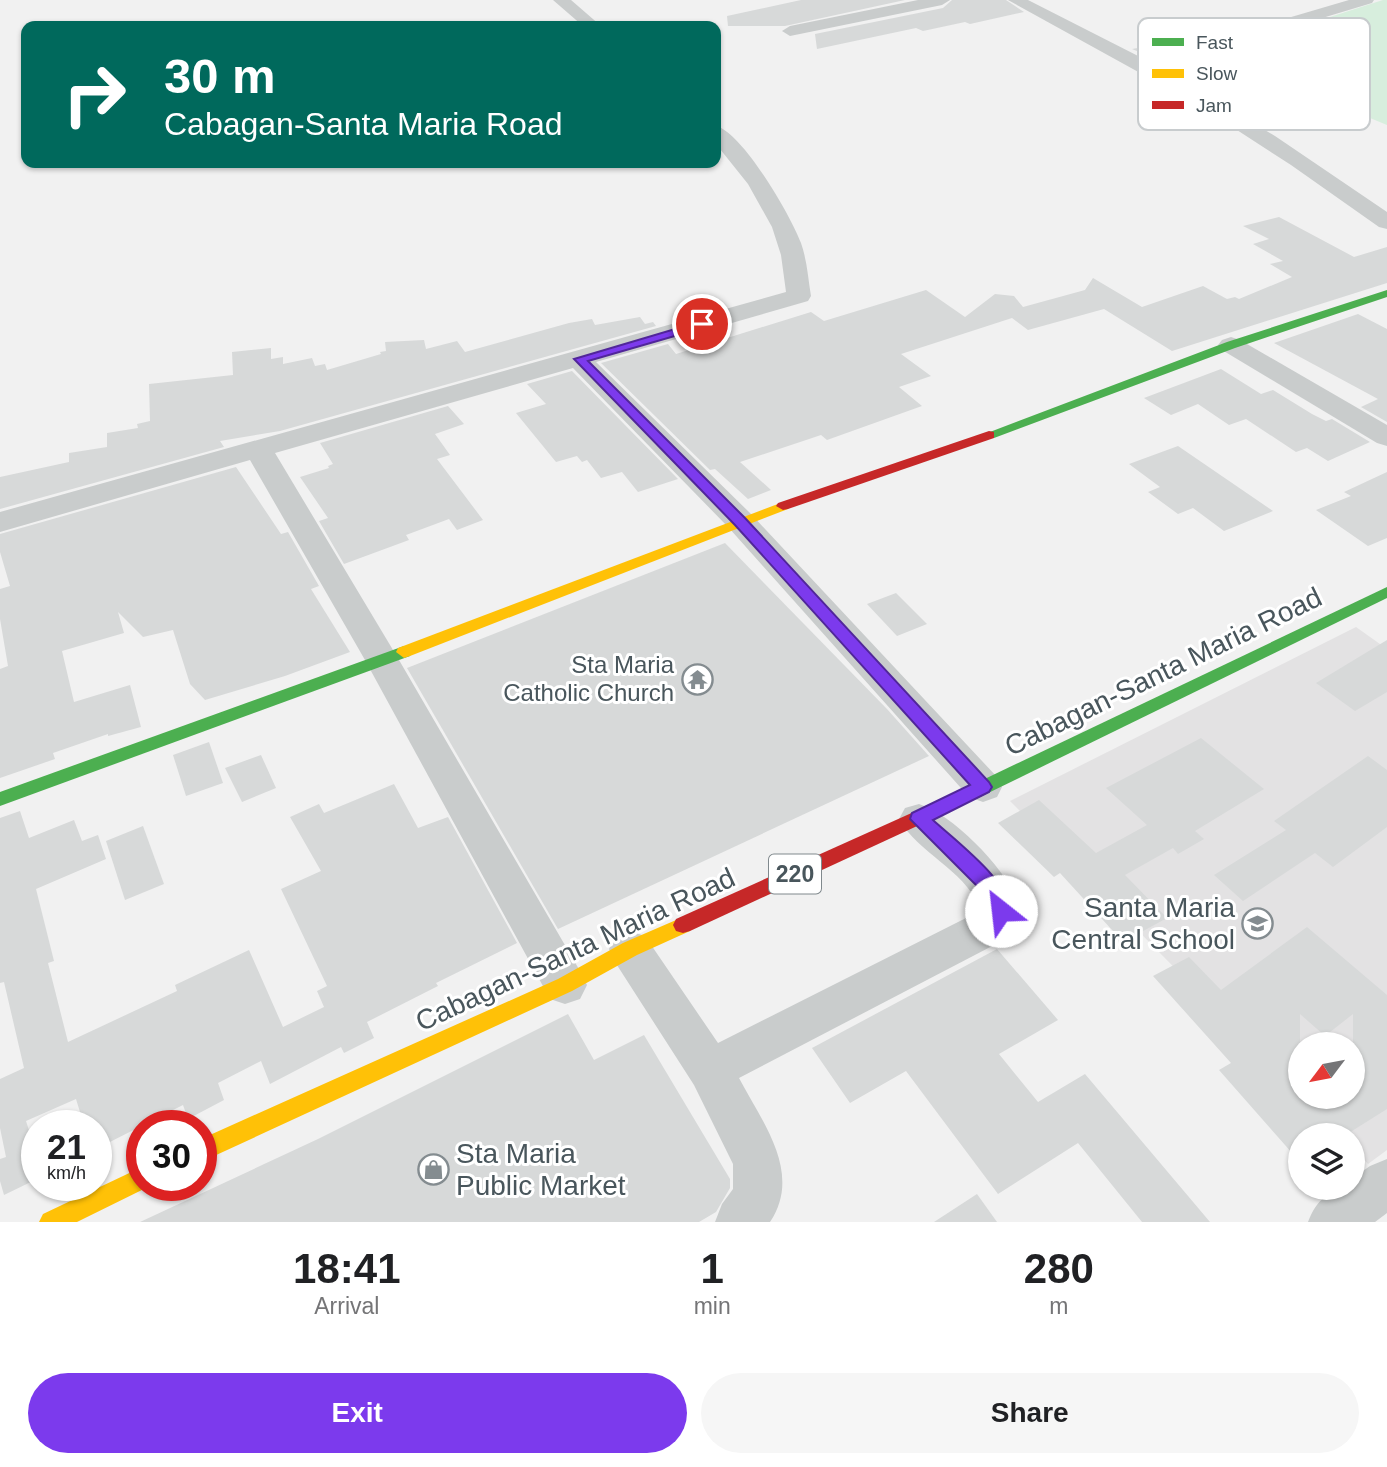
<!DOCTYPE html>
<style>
:root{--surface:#fff;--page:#f6f6f6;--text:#202124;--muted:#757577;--accent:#7c3aed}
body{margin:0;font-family:Arial,sans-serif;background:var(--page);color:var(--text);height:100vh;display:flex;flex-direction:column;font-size:26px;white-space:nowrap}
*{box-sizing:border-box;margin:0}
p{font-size:23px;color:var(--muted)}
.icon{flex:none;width:38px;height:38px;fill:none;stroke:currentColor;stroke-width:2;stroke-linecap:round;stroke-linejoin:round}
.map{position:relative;height:1222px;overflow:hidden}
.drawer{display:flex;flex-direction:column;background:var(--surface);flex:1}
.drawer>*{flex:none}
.top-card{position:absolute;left:21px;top:21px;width:700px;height:147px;border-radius:14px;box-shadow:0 2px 5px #0004;background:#00695c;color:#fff;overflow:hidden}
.needle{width:46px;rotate:238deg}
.buttons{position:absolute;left:1288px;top:1032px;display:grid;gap:14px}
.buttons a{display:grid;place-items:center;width:77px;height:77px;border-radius:50%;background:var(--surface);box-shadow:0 2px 5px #0004;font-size:35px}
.speed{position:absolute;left:21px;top:1110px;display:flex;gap:14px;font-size:35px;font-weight:700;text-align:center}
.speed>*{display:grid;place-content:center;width:91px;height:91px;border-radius:50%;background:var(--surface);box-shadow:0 2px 5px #0004;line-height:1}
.speed small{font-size:18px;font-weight:400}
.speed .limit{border:10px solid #d22;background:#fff;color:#111}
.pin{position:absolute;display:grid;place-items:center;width:60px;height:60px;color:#fff;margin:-30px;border:4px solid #fff;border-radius:50%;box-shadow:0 2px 7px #0007}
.me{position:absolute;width:77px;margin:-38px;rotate:331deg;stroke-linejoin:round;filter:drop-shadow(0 0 5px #0008)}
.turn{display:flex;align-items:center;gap:24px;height:147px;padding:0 28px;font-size:32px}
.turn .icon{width:91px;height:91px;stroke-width:2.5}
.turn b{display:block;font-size:49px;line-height:60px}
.eta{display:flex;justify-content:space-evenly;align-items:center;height:119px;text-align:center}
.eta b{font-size:42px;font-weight:700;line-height:49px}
.action{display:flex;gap:14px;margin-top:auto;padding:14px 28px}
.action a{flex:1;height:80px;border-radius:42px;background:var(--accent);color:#fff;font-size:28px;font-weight:700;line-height:80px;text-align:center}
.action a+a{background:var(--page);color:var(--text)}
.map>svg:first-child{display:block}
.education{fill:#e3e2e3}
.green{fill:#d7eedd}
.building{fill:#d7d9d9;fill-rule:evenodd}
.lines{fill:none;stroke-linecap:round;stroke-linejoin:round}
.street{fill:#c9cccc;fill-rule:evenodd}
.fast{fill:#4caf50;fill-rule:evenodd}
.slow{fill:#ffc107;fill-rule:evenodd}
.jam{fill:#c62828;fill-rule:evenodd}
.route{fill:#7c3aed;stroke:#51269a;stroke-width:2}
.labels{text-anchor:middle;stroke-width:6;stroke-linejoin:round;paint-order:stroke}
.shield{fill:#fff;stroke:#80898d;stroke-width:2}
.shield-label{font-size:23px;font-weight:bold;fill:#49565c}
.poi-label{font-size:24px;fill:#49565c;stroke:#fff;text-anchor:end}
.near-street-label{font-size:28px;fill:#49565c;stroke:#fff}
.near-poi-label{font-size:28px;fill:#49565c;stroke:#fff;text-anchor:end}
.key{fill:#fff;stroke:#c8ccce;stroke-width:2}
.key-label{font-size:19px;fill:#49565c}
</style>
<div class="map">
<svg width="1387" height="1222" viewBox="0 0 1387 1222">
<rect width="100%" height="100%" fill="#f1f1f1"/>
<polygon class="education" points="1356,627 1387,649 1387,1150 1368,1164 1353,1148 1353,1136 1340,1136 1353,1097 1353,1045 1300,1045 1300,1095 1010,801"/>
<polygon class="green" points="1383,0 1387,0 1387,125 1215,54"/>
<g class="building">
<polygon points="801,0 905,0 785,26 728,26 727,16"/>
<polygon points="952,0 1006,0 1024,12 970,24 965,22 923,31 916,28 817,49 815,34 943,8"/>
<polygon points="1171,42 1180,47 1149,56 1132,49"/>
<polygon points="1279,217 1354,257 1387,247 1387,283 1172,351 1104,309 1028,330 1012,318 901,354 931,376 899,387 922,406 827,440 821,435 740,462 771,490 748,499 715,469 710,470 601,363 668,344 676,354 811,312 824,321 926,290 965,317 995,294 1014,296 1023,307 1085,290 1093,278 1142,307 1203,286 1227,299 1235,297 1239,299 1292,277 1270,264 1283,261 1253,244 1269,239 1243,226"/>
<polygon points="1358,314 1387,329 1387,422 1361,407 1378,399 1274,343"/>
<polygon points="640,317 645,324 653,322 656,326 280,431 220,441 224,447 0,509 0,477 69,462 69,453 107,447 107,433 138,428 137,424 150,421 149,384 233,375 232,352 271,348 271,359 283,357 283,364 312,358 315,366 325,364 327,370 381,354 380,352 386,351 385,342 424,340 426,349 457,341 465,352 569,323 592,319 595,325"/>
<polygon points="1221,369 1261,394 1273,390 1312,414 1326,421 1332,419 1370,442 1328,461 1307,448 1296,452 1246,419 1229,425 1198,404 1171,415 1144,398"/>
<polygon points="572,371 678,479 638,492 622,472 601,478 587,460 582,462 577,456 556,462 516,413 546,404 527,384"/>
<polygon points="448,406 464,424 435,434 450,455 437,459 483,520 457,530 449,519 406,535 409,540 344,564 319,521 328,518 300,477 329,468 328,466 333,464 320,443"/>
<polygon points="1178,446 1273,511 1224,531 1193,508 1178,514 1148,492 1160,487 1129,464"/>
<polygon points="236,467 281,534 288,532 319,586 311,589 350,652 285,676 205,700 190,684 173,630 143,637 118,612 124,633 62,651 74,702 130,685 141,727 108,736 108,734 53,753 55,759 0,778 0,669 8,666 0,619 0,589 10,586 0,552 0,534"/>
<polygon points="1387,472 1387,538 1368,546 1316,510 1351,496 1344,492"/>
<polygon points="725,543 887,709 929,756 558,929 407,668"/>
<polygon points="896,593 927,624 897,636 867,604"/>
<polygon points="1387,640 1387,692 1355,711 1316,683"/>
<polygon points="1201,738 1264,789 1195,831 1204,839 1178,854 1173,848 1125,875 1167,918 1123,942 1060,873 1054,877 998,823 1039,800 1096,853 1147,825 1106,788"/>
<polygon points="209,742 223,783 186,796 173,755"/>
<polygon points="261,755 276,788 242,802 225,768"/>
<polygon points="1368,756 1387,770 1387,827 1333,867 1315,853 1243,901 1214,875 1286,830 1274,821"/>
<polygon points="394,784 418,828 448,817 517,943 436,983 438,986 367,1022 374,1038 344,1053 341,1047 270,1084 261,1061 218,1083 224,1100 188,1119 183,1105 96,1149 96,1125 84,1125 76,1099 26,1121 37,1155 37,1179 4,1195 0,1181 0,1159 6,1157 0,1128 0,1079 24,1068 4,982 0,983 0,818 20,811 29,838 74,820 82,841 98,835 106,859 36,889 54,961 48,963 68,1042 177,991 175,985 249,950 283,1027 324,1007 317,991 327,986 281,889 321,871 290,817 319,804 324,813"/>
<polygon points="143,826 164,884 125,900 106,841"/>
<path d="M1307 927 1387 995V1109L1344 1136H1300V1162L1219 1070 1231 1063 1153 976 1189 957 1221 990ZM1300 1014 1325 1036 1353 1014V1097H1300Z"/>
<polygon points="997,949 1058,1020 999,1054 1038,1102 1085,1074 1210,1222 1142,1222 1078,1143 998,1194 906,1071 850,1103 812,1048"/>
<polygon points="568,1014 594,1060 644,1035 730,1179 730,1188 716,1212 699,1222 140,1222 318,1139"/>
<polygon points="977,1194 997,1222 934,1222"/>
</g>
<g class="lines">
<g class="street">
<polygon points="553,0 571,0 601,26 583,26"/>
<polygon points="918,0 950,0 942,5 790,36 782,31 790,26"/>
<polygon points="1008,0 1028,0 1146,60 1349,0 1374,0 1372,3 1159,67 1275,136 1387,212 1387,229 1379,227 1291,165 1200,106"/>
<path d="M716 126C743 133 791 216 801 243 807 260 808 278 811 296L808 301 596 362 751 514 997 777 1002 787 997 797 983 802 969 797 729 528 573 368 275 453 399 660 580 971 587 985 580 999 565 1004 550 999 365 660 250 460 0 532V512L786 292 781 255 772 227 748 184 716 144Z"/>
<polygon points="1231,337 1240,340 1387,425 1387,446 1377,443 1222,350 1218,345 1222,340"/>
<path d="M919 804C956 816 1011 874 1022 911L1016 923 996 944 739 1078C762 1122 803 1173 770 1222H715L722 1204 733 1189V1164L694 1085 615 962 609 949 615 936 630 931 645 936 718 1043 966 918 979 906C963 869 918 853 899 819L905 808Z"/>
<path d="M1387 1159V1213L1375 1222H1308C1316 1201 1329 1188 1353 1188V1178L1370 1166Z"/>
</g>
<g class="fast">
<polygon points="1387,290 1387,297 1235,348 994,438 984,438 982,435 1227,342"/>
<polygon points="1387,587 1387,598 982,796 976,798 970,796 967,791 970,786"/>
<polygon points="404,646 412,652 410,656 0,806 0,792"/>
</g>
<g class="slow">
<polygon points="783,502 790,506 788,509 410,656 404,658 396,652 398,648"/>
<polygon points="683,917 690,919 693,925 690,931 637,955 572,991 201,1162 201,1139 558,979 623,943"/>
<polygon points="142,1167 142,1185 150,1186 77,1222 39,1222 43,1214"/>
</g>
<g class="jam">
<polygon points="989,431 994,432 994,438 788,509 783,510 776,506 778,503"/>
<polygon points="976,784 982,786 985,791 982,796 690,931 683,933 676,931 673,925 676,919"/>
</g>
</g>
<path class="route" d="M702 321 706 322V327L588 361 745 518 989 782 992 787 989 792 933 820C952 838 1022 890 1008 917L1001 919 994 917 984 893 910 819 912 813 970 785 735 525 574 359Z"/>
<defs>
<symbol id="temple-ring" viewBox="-11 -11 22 22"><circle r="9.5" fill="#fff" stroke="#848c90" stroke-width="1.5"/><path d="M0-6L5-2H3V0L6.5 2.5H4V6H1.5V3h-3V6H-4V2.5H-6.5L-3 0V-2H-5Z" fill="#848c90"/></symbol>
<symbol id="school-ring" viewBox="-11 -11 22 22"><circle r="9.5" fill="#fff" stroke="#848c90" stroke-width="1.5"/><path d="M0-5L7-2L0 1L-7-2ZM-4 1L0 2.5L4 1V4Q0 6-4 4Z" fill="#848c90"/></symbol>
<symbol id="shop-ring" viewBox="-11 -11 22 22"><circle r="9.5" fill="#fff" stroke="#848c90" stroke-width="1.5"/><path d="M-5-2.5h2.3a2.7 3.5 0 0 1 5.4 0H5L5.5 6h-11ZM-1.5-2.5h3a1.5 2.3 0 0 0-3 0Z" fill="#848c90"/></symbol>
</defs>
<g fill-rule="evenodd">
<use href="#temple-ring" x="680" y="662" width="35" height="35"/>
<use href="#school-ring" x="1240" y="906" width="35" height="35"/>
<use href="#shop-ring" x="416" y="1152" width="35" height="35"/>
</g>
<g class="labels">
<rect class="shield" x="769" y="854.5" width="52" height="39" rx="5"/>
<g class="shield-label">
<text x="795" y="882">220</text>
</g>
<g class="poi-label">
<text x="674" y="673">Sta Maria<tspan x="674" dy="28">Catholic Church</tspan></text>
</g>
<g class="near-street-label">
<text transform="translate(1163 671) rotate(-26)" y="10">Cabagan-Santa Maria Road</text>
<text transform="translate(575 949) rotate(-25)" y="10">Cabagan-Santa Maria Road</text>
</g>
<g class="near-poi-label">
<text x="1235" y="917">Santa Maria<tspan x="1235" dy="32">Central School</tspan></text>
<text x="456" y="1163" text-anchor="start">Sta Maria<tspan x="456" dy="32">Public Market</tspan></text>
</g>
</g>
<rect x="1138" y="18" width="232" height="112" rx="10" class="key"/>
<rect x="1152" y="38" width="32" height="8" fill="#4caf50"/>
<rect x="1152" y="69" width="32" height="9" fill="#ffc107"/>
<rect x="1152" y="101" width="32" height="8" fill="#c62828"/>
<g class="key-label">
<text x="1196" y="49">Fast</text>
<text x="1196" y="80">Slow</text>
<text x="1196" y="112">Jam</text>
</g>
</svg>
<div class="buttons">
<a><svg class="needle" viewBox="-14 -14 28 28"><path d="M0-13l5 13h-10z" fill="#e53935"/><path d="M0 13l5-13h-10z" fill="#757577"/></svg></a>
<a><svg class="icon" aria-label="layers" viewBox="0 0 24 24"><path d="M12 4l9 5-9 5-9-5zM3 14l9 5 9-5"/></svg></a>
</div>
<div class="speed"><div>21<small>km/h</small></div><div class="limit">30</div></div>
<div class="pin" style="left:702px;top:324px;background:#d93025"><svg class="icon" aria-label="arrive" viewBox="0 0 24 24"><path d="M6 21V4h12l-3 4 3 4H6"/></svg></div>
<svg class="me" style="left:1001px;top:911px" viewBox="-20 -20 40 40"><circle r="19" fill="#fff"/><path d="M0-13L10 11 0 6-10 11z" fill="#7c3aed"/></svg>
<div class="top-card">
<div class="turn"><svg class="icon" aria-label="right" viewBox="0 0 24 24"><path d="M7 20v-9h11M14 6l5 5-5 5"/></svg><div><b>30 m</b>Cabagan-Santa Maria Road</div></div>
</div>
</div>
<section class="drawer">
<div class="eta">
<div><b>18:41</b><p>Arrival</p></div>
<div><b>1</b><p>min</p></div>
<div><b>280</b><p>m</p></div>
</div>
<div class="action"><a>Exit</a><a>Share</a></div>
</section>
